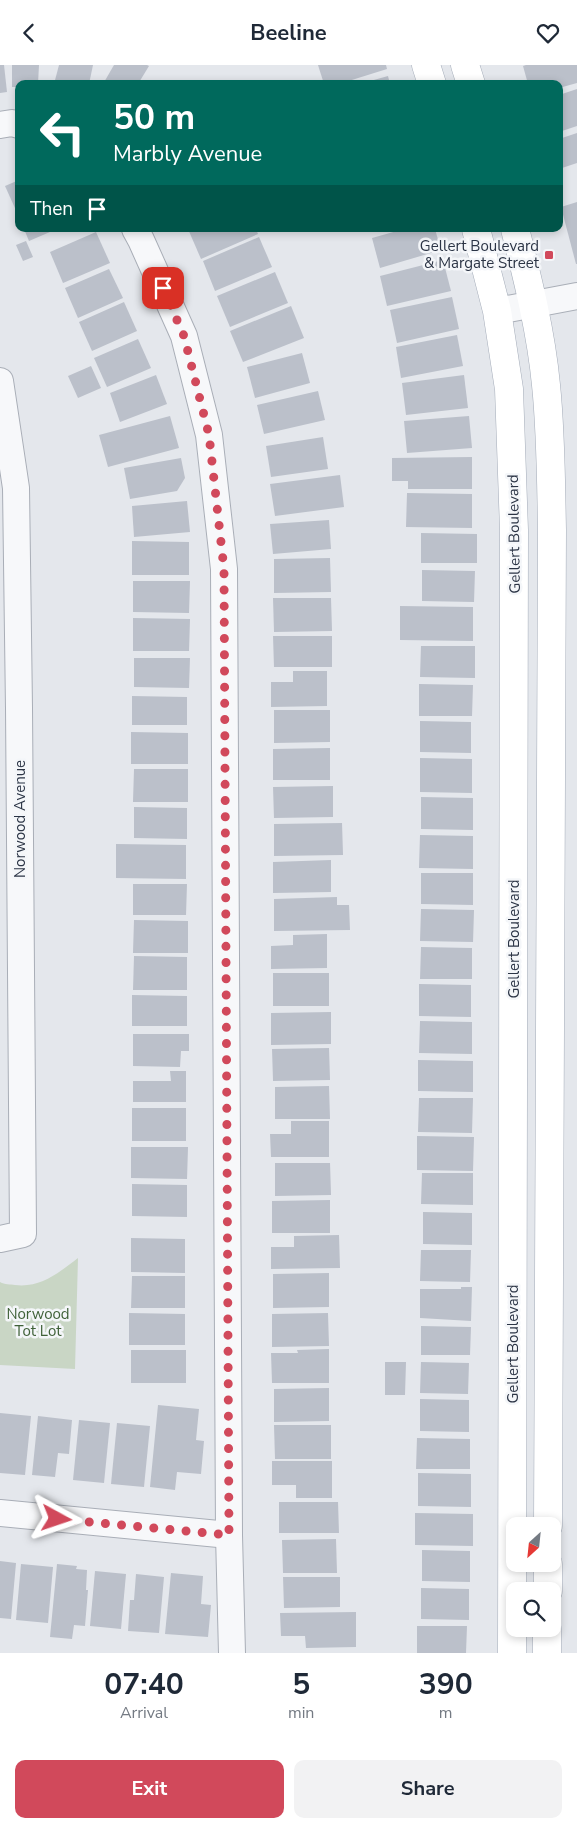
<!DOCTYPE html>
<style>
:root{--surface:#fff;--page:#f2f2f3;--text:#1f2937;--muted:#747a83;--accent:#d1495b}
body{margin:0;font-family:"Nunito Sans",sans-serif;background:var(--page);color:var(--text);height:100vh;display:flex;flex-direction:column;font-size:19px;white-space:nowrap}
*{box-sizing:border-box;margin:0}
p{font-size:16px;color:var(--muted)}
.icon{flex:none;width:28px;height:28px;fill:none;stroke:currentColor;stroke-width:2;stroke-linecap:round;stroke-linejoin:round}
.map{position:relative;height:1588px;overflow:hidden}
.panel{display:flex;flex-direction:column;background:var(--surface);flex:1}
.panel>*{flex:none}
.hud{position:absolute;left:15px;top:15px;width:548px;height:152px;border-radius:10px;box-shadow:0 2px 8px #0003;background:#00695c;color:#fff;overflow:hidden}
.needle{width:32px;rotate:207deg}
.tools{position:absolute;left:506px;top:1452px;display:grid;gap:10px}
.tools a{display:grid;place-items:center;width:55px;height:55px;border-radius:10px;background:var(--surface);box-shadow:0 2px 8px #0003;font-size:25px}
.pin{position:absolute;display:grid;place-items:center;width:42px;height:42px;color:#fff;margin:-21px;border-radius:10px;box-shadow:0 2px 8px #0006}
.me{position:absolute;width:55px;margin:-28px;rotate:95deg;stroke-linejoin:round;filter:drop-shadow(0 0 4px #0008)}
.turn{display:flex;align-items:center;gap:18px;height:105px;padding:0 15px;font-size:22px}
.turn .icon{width:65px;height:65px;stroke-width:2.5}
.turn b{display:block;font-size:35px;line-height:42px}
.then{display:flex;align-items:center;height:48px;padding:0 15px;background:#0003;gap:10px;font-size:19px}
.eta{display:flex;justify-content:space-evenly;align-items:center;height:85px;text-align:center}
.eta b{font-size:30px;font-weight:700;line-height:35px}
.button{display:flex;gap:10px;margin-top:auto;padding:10px 15px}
.button a{flex:1;height:58px;border-radius:10px;background:var(--accent);color:#fff;font-size:20px;font-weight:700;line-height:58px;text-align:center}
.button a+a{background:var(--page);color:var(--text)}
header{display:flex;justify-content:space-between;align-items:center;height:65px;padding:0 15px;background:var(--surface);font-size:22px;font-weight:700}
.map>svg:first-child{display:block}
.green{fill:#c9d6c5}
.building{fill:#bbc0ca}
.lines{fill:none;stroke-linecap:round;stroke-linejoin:round}
.minor-casing{stroke:#a9aeb7;stroke-width:28}
.major-casing{stroke:#a3abb8;stroke-width:29}
.minor{stroke:#f7f8fa;stroke-width:26}
.major{stroke:#fff;stroke-width:28}
.route{stroke:#d1495b;stroke-width:9;stroke-dasharray:0 16.2}
.poi-dot{fill:#d1495b;stroke:#f4f6f9;stroke-width:2}
.labels{text-anchor:middle;stroke-width:5;stroke-linejoin:round;paint-order:stroke}
.poi-label{font-size:15px;fill:#2b3445;stroke:#f4f6f9;text-anchor:end}
.street-label{font-size:15px;fill:#2b3445;stroke:#f4f6f9}
.park-label{font-size:15px;fill:#3f6138;stroke:#f4f6f9}
</style>
<header><svg class="icon" aria-label="back" viewBox="0 0 24 24"><path d="M15 5l-7 7 7 7"/></svg>Beeline<svg class="icon" aria-label="heart" viewBox="0 0 24 24"><path d="M12 20l-8-8c-3-5 5-10 8-4 3-6 11-1 8 4z"/></svg></header>
<div class="map">
<svg width="577" height="1588" viewBox="0 0 577 1588">
<rect width="100%" height="100%" fill="#e4e7ec"/>
<path class="green" d="M78 1193 75 1304 0 1300V1217C5 1220 10 1219 15 1220 41 1223 58 1208 78 1193Z"/>
<g class="building">
<polygon points="0,0 4,0 7,27 0,28"/>
<polygon points="12,0 39,0 38,19 19,19 19,22 12,22"/>
<polygon points="59,0 93,0 89,19 54,19"/>
<polygon points="114,0 147,0 149,1 138,19 103,19"/>
<polygon points="318,0 386,0 387,4 339,19 324,19"/>
<polygon points="526,0 577,0 577,18 559,23 559,19 528,19 523,1"/>
<polygon points="388,11 390,19 363,19 363,18"/>
<polygon points="577,24 577,61 559,67 559,30"/>
<polygon points="577,68 577,98 559,104 559,74"/>
<polygon points="19,115 19,152 5,121"/>
<polygon points="577,137 577,199 576,199 561,142"/>
<polygon points="24,164 57,164 29,176"/>
<polygon points="188,164 256,164 258,169 201,194"/>
<polygon points="404,164 435,164 441,185 380,203 372,173"/>
<polygon points="96,167 110,198 63,218 50,187"/>
<polygon points="259,172 272,202 215,226 203,196"/>
<polygon points="26,176 33,192 23,196 16,180"/>
<polygon points="443,195 451,226 387,241 380,211"/>
<polygon points="109,204 123,233 78,253 65,223"/>
<polygon points="275,207 288,238 230,262 217,231"/>
<polygon points="452,232 459,264 397,278 390,245"/>
<polygon points="124,237 137,266 92,286 79,257"/>
<polygon points="291,241 304,273 243,297 230,266"/>
<polygon points="457,270 463,301 401,313 396,282"/>
<polygon points="138,274 151,303 107,322 94,293"/>
<polygon points="302,288 310,318 255,333 247,302"/>
<polygon points="91,301 101,323 78,333 68,311"/>
<polygon points="156,310 167,339 120,357 110,328"/>
<polygon points="464,310 468,343 406,350 402,318"/>
<polygon points="318,326 325,355 264,369 257,340"/>
<polygon points="170,351 179,383 108,402 99,370"/>
<polygon points="469,351 472,383 407,388 404,356"/>
<polygon points="323,372 328,404 271,412 266,381"/>
<polygon points="472,392 472,424 408,424 408,416 392,416 392,393"/>
<polygon points="181,393 185,413 177,426 130,434 124,403"/>
<polygon points="340,410 344,442 275,451 270,419"/>
<polygon points="407,428 472,429 472,463 406,462"/>
<polygon points="187,436 190,467 134,472 132,441"/>
<polygon points="329,455 331,484 273,489 270,459"/>
<polygon points="421,468 477,469 477,498 421,498"/>
<polygon points="132,476 189,477 189,510 132,510"/>
<polygon points="330,493 331,527 274,528 274,494"/>
<polygon points="422,505 475,506 474,537 422,536"/>
<polygon points="133,516 190,516 189,548 133,547"/>
<polygon points="273,533 331,533 332,566 274,567"/>
<polygon points="400,541 473,542 473,576 400,575"/>
<polygon points="133,553 190,554 189,586 133,586"/>
<polygon points="273,571 332,571 332,602 274,602"/>
<polygon points="421,581 475,581 475,613 420,612"/>
<polygon points="134,593 190,593 189,623 134,622"/>
<polygon points="293,606 327,606 327,641 271,642 271,617 293,617"/>
<polygon points="419,619 473,620 472,651 419,651"/>
<polygon points="132,631 187,632 187,660 132,660"/>
<polygon points="274,645 330,645 330,677 274,678"/>
<polygon points="420,656 471,657 471,688 420,687"/>
<polygon points="131,667 188,668 188,699 131,699"/>
<polygon points="330,683 330,715 273,715 273,684"/>
<polygon points="420,693 472,694 472,728 420,727"/>
<polygon points="134,704 188,704 188,737 133,737"/>
<polygon points="333,721 333,752 274,753 273,722"/>
<polygon points="421,732 473,733 473,765 421,764"/>
<polygon points="134,742 187,743 187,774 134,773"/>
<polygon points="342,758 343,790 274,791 274,759"/>
<polygon points="420,770 473,771 473,804 419,803"/>
<polygon points="116,779 186,780 186,814 116,813"/>
<polygon points="331,795 331,827 273,828 273,797"/>
<polygon points="421,808 473,808 473,840 421,839"/>
<polygon points="133,819 187,819 186,850 133,850"/>
<polygon points="337,832 337,840 349,840 350,865 274,866 274,834"/>
<polygon points="421,844 474,845 473,877 420,876"/>
<polygon points="134,855 188,856 188,888 133,888"/>
<polygon points="327,869 327,903 271,904 271,881 293,880 293,870"/>
<polygon points="421,882 472,883 472,914 420,914"/>
<polygon points="134,891 187,892 187,925 133,925"/>
<rect x="273" y="908" width="56" height="33"/>
<polygon points="419,919 471,920 471,952 419,951"/>
<polygon points="132,930 187,931 187,961 132,961"/>
<polygon points="331,947 331,979 271,980 271,948"/>
<polygon points="420,956 472,957 472,989 419,988"/>
<polygon points="133,969 189,969 189,986 181,986 180,1002 133,1001"/>
<polygon points="329,983 330,1015 273,1016 272,984"/>
<polygon points="418,995 473,996 473,1027 418,1026"/>
<polygon points="170,1006 186,1006 186,1037 133,1037 133,1016 171,1016"/>
<polygon points="329,1021 330,1054 275,1054 275,1022"/>
<polygon points="419,1033 473,1033 472,1068 418,1067"/>
<rect x="132" y="1043" width="54" height="33"/>
<polygon points="291,1056 329,1056 329,1092 271,1092 270,1069 291,1069"/>
<polygon points="417,1071 474,1072 473,1106 417,1105"/>
<polygon points="131,1082 188,1082 187,1114 131,1113"/>
<polygon points="275,1098 330,1098 331,1130 275,1131"/>
<polygon points="422,1108 473,1108 473,1140 421,1139"/>
<polygon points="132,1119 187,1120 187,1152 132,1151"/>
<polygon points="330,1135 330,1168 272,1168 272,1136"/>
<polygon points="423,1147 472,1148 472,1180 423,1179"/>
<polygon points="339,1170 340,1203 271,1204 271,1182 294,1182 294,1171"/>
<polygon points="131,1173 185,1174 185,1208 131,1207"/>
<polygon points="421,1185 471,1185 470,1217 420,1216"/>
<polygon points="329,1208 329,1242 273,1243 273,1209"/>
<polygon points="132,1211 185,1211 185,1243 131,1243"/>
<polygon points="461,1222 472,1222 471,1256 420,1253 420,1224 461,1224"/>
<polygon points="129,1248 185,1249 185,1280 129,1280"/>
<polygon points="328,1248 329,1281 272,1282 272,1249"/>
<polygon points="421,1261 471,1262 470,1290 421,1290"/>
<polygon points="329,1284 329,1318 272,1318 271,1288 298,1288 297,1285"/>
<rect x="131" y="1285" width="55" height="33"/>
<polygon points="385,1297 406,1297 405,1330 385,1330"/>
<polygon points="421,1297 469,1298 468,1329 420,1328"/>
<polygon points="329,1323 329,1356 274,1357 274,1324"/>
<polygon points="420,1334 469,1335 469,1367 420,1366"/>
<polygon points="158,1340 199,1344 196,1375 204,1376 201,1409 177,1407 175,1425 150,1422"/>
<polygon points="0,1348 31,1351 25,1410 0,1408"/>
<polygon points="38,1351 72,1355 69,1389 58,1388 55,1412 32,1410"/>
<polygon points="79,1355 110,1358 104,1418 73,1415"/>
<polygon points="117,1358 150,1361 144,1422 111,1419"/>
<polygon points="274,1360 331,1360 331,1394 275,1394"/>
<polygon points="417,1373 470,1374 470,1404 416,1404"/>
<polygon points="272,1396 332,1396 332,1433 296,1433 296,1420 272,1420"/>
<polygon points="418,1408 471,1409 471,1442 418,1441"/>
<polygon points="279,1437 338,1437 339,1468 279,1468"/>
<polygon points="415,1448 473,1449 473,1481 415,1480"/>
<polygon points="336,1474 337,1508 283,1508 282,1475"/>
<polygon points="422,1485 470,1486 470,1517 422,1516"/>
<polygon points="0,1496 16,1498 11,1554 0,1553"/>
<polygon points="21,1499 53,1502 48,1558 16,1555"/>
<polygon points="57,1499 77,1501 76,1504 87,1505 86,1525 88,1525 85,1561 74,1560 72,1574 50,1572"/>
<polygon points="95,1506 126,1509 121,1564 90,1561"/>
<polygon points="171,1508 203,1511 201,1539 211,1540 208,1572 165,1569"/>
<polygon points="136,1509 164,1512 159,1568 128,1566 130,1535 134,1535"/>
<polygon points="283,1512 340,1512 340,1542 284,1543"/>
<polygon points="421,1523 469,1524 469,1555 421,1554"/>
<polygon points="356,1547 356,1582 306,1583 305,1571 281,1571 280,1548"/>
<polygon points="417,1561 467,1561 466,1588 417,1588"/>
</g>
<g class="lines">
<defs>
<g id="minor">
<polyline points="0,60 12,58 19,60"/>
<polyline points="135,164 141,175 184,271 209,370 224,504 229,1470 232,1588"/>
<polyline points="497,246 577,231"/>
<polyline points="0,316 16,423 19,643 23,1169 0,1174"/>
<polyline points="0,1448 229,1470"/>
</g>
<g id="major">
<polyline points="426,0 432,19"/>
<polyline points="465,0 471,19"/>
<polyline points="476,164 497,246 509,324 514,465 512,1588"/>
<path d="M515 164C528 215 541 267 546 320 551 368 551 417 552 465L548 1461"/>
<polyline points="548,1526 548,1499"/>
<polyline points="547,1588 547,1564"/>
</g>
</defs>
<use href="#minor" class="minor-casing"/>
<use href="#major" class="major-casing"/>
<use href="#minor" class="minor"/>
<use href="#major" class="major"/>
</g>
<g class="lines">
<polyline class="route" points="57,1454 229,1470 224,504 209,370 184,271 163,223"/>
</g>
<rect class="poi-dot" x="544" y="185" width="10" height="10" rx="2.5"/>
<g class="labels">
<g class="poi-label">
<text x="539" y="186">Gellert Boulevard<tspan x="539" dy="17">&amp; Margate Street</tspan></text>
</g>
<g class="street-label">
<text transform="translate(514 469) rotate(-91)" y="5">Gellert Boulevard</text>
<text transform="translate(20 754) rotate(-90)" y="5">Norwood Avenue</text>
<text transform="translate(514 874) rotate(-90)" y="5">Gellert Boulevard</text>
<text transform="translate(513 1279) rotate(-90)" y="5">Gellert Boulevard</text>
</g>
<g class="park-label">
<text x="38" y="1254">Norwood<tspan x="38" dy="17">Tot Lot</tspan></text>
</g>
</g>
</svg>
<div class="tools">
<a><svg class="needle" viewBox="-14 -14 28 28"><path d="M0-13l5 13h-10z" fill="#e53935"/><path d="M0 13l5-13h-10z" fill="#747a83"/></svg></a>
<a><svg class="icon" aria-label="search" viewBox="0 0 24 24"><circle cx="10" cy="10" r="6"/><path d="M15 15l6 6"/></svg></a>
</div>
<div class="pin" style="left:163px;top:223px;background:#d93025"><svg class="icon" aria-label="arrive" viewBox="0 0 24 24"><path d="M6 21V4h12l-3 4 3 4H6"/></svg></div>
<svg class="me" style="left:57px;top:1454px" viewBox="-20 -20 40 40"><path d="M0-17L14 15 0 8-14 15z" fill="#d1495b" stroke="#fff" stroke-width="4"/></svg>
<div class="hud">
<div class="turn"><svg class="icon" aria-label="left" viewBox="0 0 24 24"><path d="M17 20v-9H6M10 6l-5 5 5 5"/></svg><div><b>50 m</b>Marbly Avenue</div></div>
<div class="then">Then<svg class="icon" aria-label="arrive" viewBox="0 0 24 24"><path d="M6 21V4h12l-3 4 3 4H6"/></svg></div>
</div>
</div>
<section class="panel">
<div class="eta">
<div><b>07:40</b><p>Arrival</p></div>
<div><b>5</b><p>min</p></div>
<div><b>390</b><p>m</p></div>
</div>
<div class="button"><a>Exit</a><a>Share</a></div>
</section>
